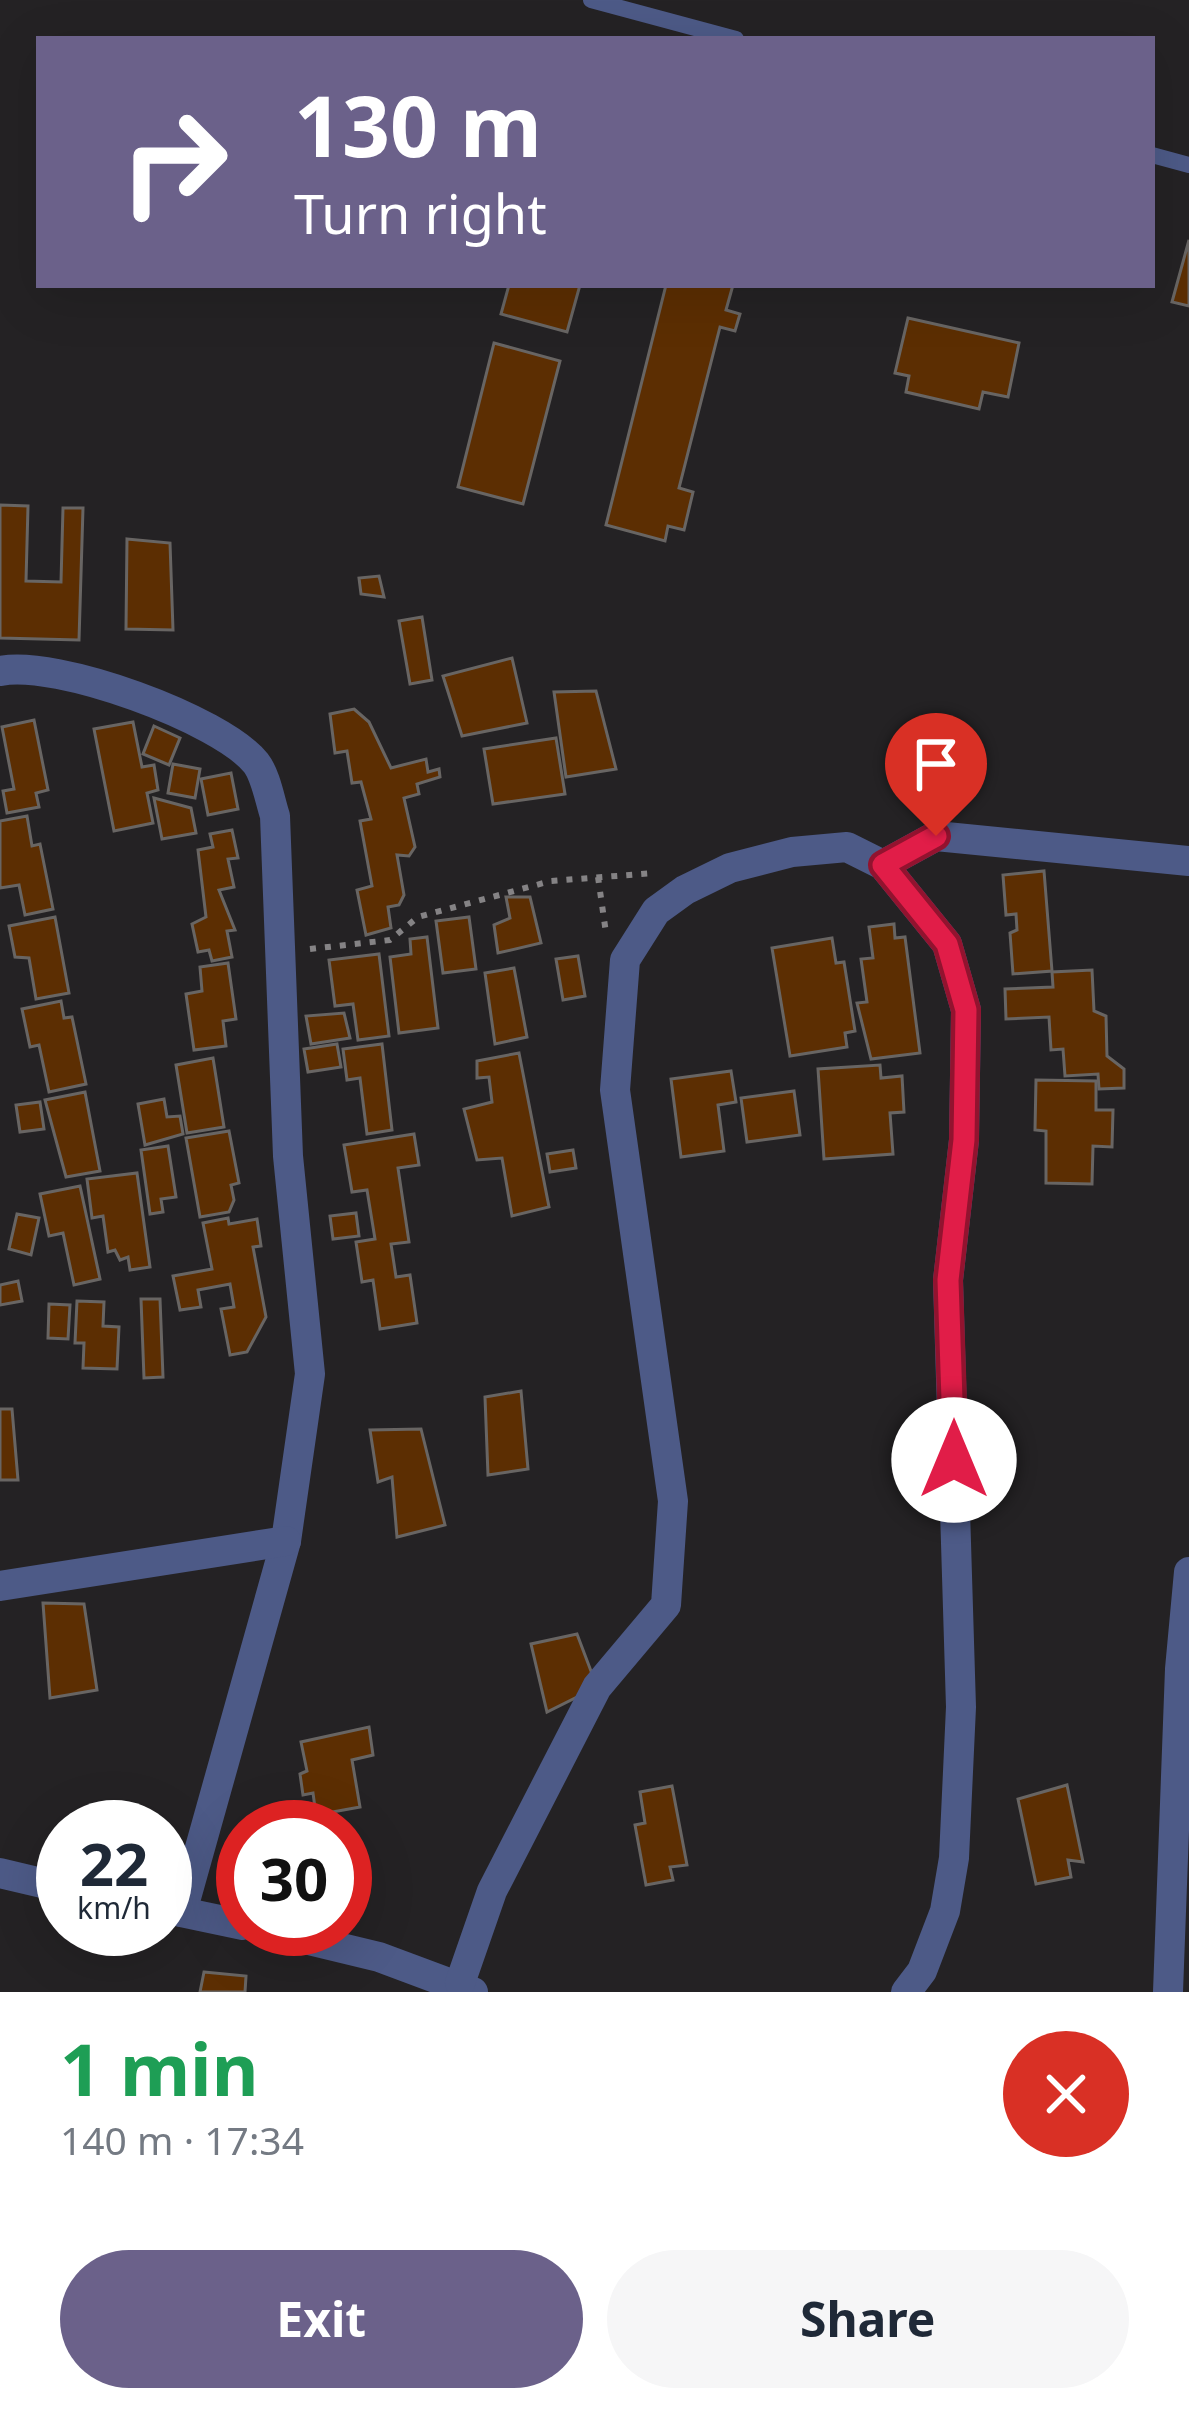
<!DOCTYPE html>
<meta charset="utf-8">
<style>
:root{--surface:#fff;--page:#f6f6f7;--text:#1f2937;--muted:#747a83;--accent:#6b618a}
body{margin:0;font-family:"Noto Sans",sans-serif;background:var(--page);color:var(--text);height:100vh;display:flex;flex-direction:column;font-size:45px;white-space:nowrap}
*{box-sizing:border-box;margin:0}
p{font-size:39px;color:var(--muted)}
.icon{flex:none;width:66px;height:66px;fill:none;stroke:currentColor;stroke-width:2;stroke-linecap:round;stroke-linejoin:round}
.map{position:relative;height:1992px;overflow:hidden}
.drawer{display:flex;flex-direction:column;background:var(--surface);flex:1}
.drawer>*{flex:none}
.guide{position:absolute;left:36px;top:36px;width:1119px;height:252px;border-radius:0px;box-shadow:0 12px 48px #0002;background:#6b618a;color:#fff;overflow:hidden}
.speed{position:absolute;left:36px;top:1800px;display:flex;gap:24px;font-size:60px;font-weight:700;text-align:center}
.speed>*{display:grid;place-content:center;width:156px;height:156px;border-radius:50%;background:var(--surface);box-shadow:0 12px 48px #0002;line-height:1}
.speed small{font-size:30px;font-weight:400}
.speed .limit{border:18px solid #d22;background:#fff;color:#111}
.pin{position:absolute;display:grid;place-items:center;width:102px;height:102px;color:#fff;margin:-123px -51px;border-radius:50% 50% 50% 0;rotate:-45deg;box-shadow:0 0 12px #0007}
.pin .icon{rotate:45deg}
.me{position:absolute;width:132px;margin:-66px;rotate:0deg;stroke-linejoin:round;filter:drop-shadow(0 0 9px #0008)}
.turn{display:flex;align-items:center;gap:42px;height:252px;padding:0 60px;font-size:54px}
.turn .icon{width:156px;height:156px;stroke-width:2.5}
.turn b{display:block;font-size:84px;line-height:102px}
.round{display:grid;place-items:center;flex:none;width:126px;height:126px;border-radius:63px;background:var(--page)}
.head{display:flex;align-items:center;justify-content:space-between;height:204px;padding:0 60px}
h1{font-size:72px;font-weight:700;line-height:90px;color:#1e9e55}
.primary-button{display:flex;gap:24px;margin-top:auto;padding:24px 60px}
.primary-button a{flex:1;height:138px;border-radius:72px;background:var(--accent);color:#fff;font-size:48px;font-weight:700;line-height:138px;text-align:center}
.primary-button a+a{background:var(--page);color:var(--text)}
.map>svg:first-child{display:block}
.building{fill:#5c2e02;stroke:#686563;stroke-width:3}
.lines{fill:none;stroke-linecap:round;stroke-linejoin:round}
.path{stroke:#858385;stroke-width:6;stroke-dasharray:6 9;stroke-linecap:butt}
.lane{stroke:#4d5a87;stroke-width:16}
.street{stroke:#4d5a87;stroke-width:30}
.route-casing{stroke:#92132f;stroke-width:30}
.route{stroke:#e11d48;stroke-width:21}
</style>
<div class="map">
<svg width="1189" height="1992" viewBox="0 0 1189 1992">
<rect width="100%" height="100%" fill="#242224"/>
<g class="building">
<polygon points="1189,240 1189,306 1172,302"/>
<polygon points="509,285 580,285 567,332 501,314"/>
<polygon points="666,285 733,285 726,310 740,314 735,331 720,327 679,488 693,492 684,530 668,526 665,541 606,525"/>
<polygon points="908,318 1019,343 1008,397 983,392 979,409 906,392 909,376 895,373"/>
<polygon points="494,343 560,361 523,504 458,487"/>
<polygon points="0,505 28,506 26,581 61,582 63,508 83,508 79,640 0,638"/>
<polygon points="127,539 170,543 173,630 126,629"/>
<polygon points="379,576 384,597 361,594 359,578"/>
<polygon points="422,617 432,680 410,684 399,621"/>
<polygon points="512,658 527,723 462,736 443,676"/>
<polygon points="596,691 616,769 566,777 554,692"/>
<polygon points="354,709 369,722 391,768 426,759 428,772 439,769 440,777 417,784 419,794 404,798 415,847 409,856 397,855 404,895 399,905 388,907 391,928 366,935 357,890 372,886 360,821 371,819 361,782 352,783 347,751 335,753 330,714"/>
<polygon points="34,720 48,790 36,793 39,807 7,813 3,791 14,789 2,727"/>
<polygon points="133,722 142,767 154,765 158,790 147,793 153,823 114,831 94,729"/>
<polygon points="154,726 180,738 169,765 143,754"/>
<polygon points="556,738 565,794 493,804 484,749"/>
<polygon points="173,764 200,769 195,798 168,793"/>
<polygon points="231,773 238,809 208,815 201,779"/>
<polygon points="154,798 191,808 196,833 162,839"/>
<polygon points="27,816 32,846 40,844 53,909 25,915 19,885 0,888 0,821"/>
<polygon points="232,830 238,858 228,859 234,887 219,890 235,930 227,931 232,957 212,961 209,950 198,952 192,924 206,917 198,850 213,847 210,834"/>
<polygon points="1044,871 1052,971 1013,974 1010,933 1017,930 1016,914 1006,915 1003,875"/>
<polygon points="506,897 530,897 541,943 498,953 494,925 510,918"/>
<polygon points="55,917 69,993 36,999 29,958 15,957 9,926"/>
<polygon points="469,917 476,969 443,973 436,921"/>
<polygon points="894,924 895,938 905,937 920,1053 871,1059 857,1003 867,1002 861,959 873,958 869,927"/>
<polygon points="427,937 438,1028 399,1033 390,957 411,954 410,939"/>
<polygon points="832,938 836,963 844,962 855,1031 845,1033 847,1047 790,1056 772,948"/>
<polygon points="379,954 389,1036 358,1040 353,1004 335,1006 329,960"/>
<polygon points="578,956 585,996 563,1000 556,959"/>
<polygon points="228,963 236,1019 223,1021 226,1046 194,1050 186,994 202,991 200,967"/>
<polygon points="514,968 527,1037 495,1044 485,973"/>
<polygon points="1092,970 1094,1011 1106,1016 1107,1056 1124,1069 1124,1088 1099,1089 1098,1074 1065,1076 1063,1049 1051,1050 1049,1017 1006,1019 1005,989 1053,987 1052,972"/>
<polygon points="61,1001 64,1018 72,1017 86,1084 49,1092 39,1045 30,1047 22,1009"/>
<polygon points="344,1013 350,1038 311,1044 306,1016"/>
<polygon points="337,1044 341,1067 308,1072 304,1049"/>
<polygon points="382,1044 392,1130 367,1134 360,1078 347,1080 343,1049"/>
<polygon points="519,1053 549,1207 512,1216 502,1158 477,1160 464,1109 492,1102 489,1077 477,1078 477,1061"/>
<polygon points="213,1058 224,1127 187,1133 176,1065"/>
<polygon points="880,1065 881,1078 902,1076 904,1112 890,1113 893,1154 824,1159 818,1069"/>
<polygon points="731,1071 736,1102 718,1105 724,1151 681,1157 671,1079"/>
<polygon points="1036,1080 1096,1081 1096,1110 1113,1110 1112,1147 1093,1146 1092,1184 1046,1183 1046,1131 1035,1130"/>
<polygon points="794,1091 800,1135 747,1142 741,1098"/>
<polygon points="85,1092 100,1171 66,1177 45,1100"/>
<polygon points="164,1099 167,1117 180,1116 183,1134 145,1145 138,1104"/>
<polygon points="40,1102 44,1129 20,1132 16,1105"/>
<polygon points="229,1131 239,1183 231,1185 234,1200 229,1212 200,1217 186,1138"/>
<polygon points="414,1134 419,1165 398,1168 409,1242 391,1244 396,1277 410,1275 417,1323 380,1329 373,1280 362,1282 356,1242 375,1239 367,1190 352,1192 344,1145"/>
<polygon points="168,1146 176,1197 161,1199 163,1212 150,1214 141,1150"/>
<polygon points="573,1150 576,1168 550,1172 547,1154"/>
<polygon points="137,1173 150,1267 130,1270 128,1257 120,1260 115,1250 108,1252 103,1216 92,1218 87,1179"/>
<polygon points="80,1186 100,1279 74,1285 63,1233 49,1236 40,1194"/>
<polygon points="356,1213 359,1236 333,1239 330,1216"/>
<polygon points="17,1214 39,1218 31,1255 9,1249"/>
<polygon points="228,1218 229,1224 257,1219 261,1246 253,1247 266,1317 247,1352 230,1355 221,1309 234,1307 230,1284 198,1290 201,1307 180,1310 173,1276 212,1269 203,1223"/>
<polygon points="18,1281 22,1301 0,1305 0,1285"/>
<polygon points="141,1299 160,1299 163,1377 144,1378"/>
<polygon points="77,1301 104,1302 103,1326 119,1327 117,1369 83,1368 84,1343 75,1343"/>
<polygon points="49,1304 70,1305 68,1339 48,1338"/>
<polygon points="521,1391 528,1469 488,1475 485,1397"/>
<polygon points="0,1409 12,1409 18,1480 0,1480"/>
<polygon points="421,1429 445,1525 397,1537 392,1477 378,1482 370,1430"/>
<polygon points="43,1603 84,1604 97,1690 50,1698"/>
<polygon points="577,1634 597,1687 547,1712 531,1644"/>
<polygon points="369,1727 373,1755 352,1760 360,1807 316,1815 313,1793 303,1795 300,1774 307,1771 301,1742"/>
<polygon points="1067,1785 1083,1862 1068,1860 1071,1877 1036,1884 1018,1799"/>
<polygon points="672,1786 687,1865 670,1867 673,1880 646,1885 635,1825 645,1823 640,1792"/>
<polygon points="204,1972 246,1976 245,1992 200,1992"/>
</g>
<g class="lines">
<g class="path">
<polyline points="598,877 606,933"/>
<polyline points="310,949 390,940 418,917 551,881 655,873"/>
</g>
<g class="lane">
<polyline points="591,0 736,39"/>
<polyline points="1152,155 1189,165"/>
</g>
<g class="street">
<path d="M0 671C55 659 221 719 256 763 266 776 270 801 275 816L288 1156 310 1374 286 1541 182 1912"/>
<polyline points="883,865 936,836 1189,861"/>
<polyline points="0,1586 286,1541"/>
<polyline points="0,1873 63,1888"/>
<polyline points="167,1909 243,1925"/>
<polyline points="263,1929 379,1957 473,1992"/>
<polyline points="460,1983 492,1891 597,1687 666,1605 673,1501 615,1090 625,960 656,911 685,890 730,868 792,852 847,847 883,865 947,944 966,1010 964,1140 948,1280 961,1707 954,1858 945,1911 922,1971 906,1992"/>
<polyline points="1168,1992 1180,1669 1189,1572"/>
</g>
</g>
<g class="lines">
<defs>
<polyline id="route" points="936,836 883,865 947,944 966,1010 964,1140 948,1280 954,1460"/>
</defs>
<use href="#route" class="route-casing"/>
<use href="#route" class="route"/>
</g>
</svg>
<div class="speed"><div>22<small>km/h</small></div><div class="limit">30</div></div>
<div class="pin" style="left:936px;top:836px;background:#d93025"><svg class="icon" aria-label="arrive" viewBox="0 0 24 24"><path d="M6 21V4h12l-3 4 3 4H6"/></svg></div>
<svg class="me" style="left:954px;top:1460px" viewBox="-20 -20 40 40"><circle r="19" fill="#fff"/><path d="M0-13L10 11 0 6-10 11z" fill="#e11d48"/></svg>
<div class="guide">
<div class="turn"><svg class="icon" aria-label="right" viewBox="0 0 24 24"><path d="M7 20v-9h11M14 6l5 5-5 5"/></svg><div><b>130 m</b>Turn right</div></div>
</div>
</div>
<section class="drawer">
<div class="head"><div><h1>1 min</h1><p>140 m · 17:34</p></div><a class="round" style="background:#d93025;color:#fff"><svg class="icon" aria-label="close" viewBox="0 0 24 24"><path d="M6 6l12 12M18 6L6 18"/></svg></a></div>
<div class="primary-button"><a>Exit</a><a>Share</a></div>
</section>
